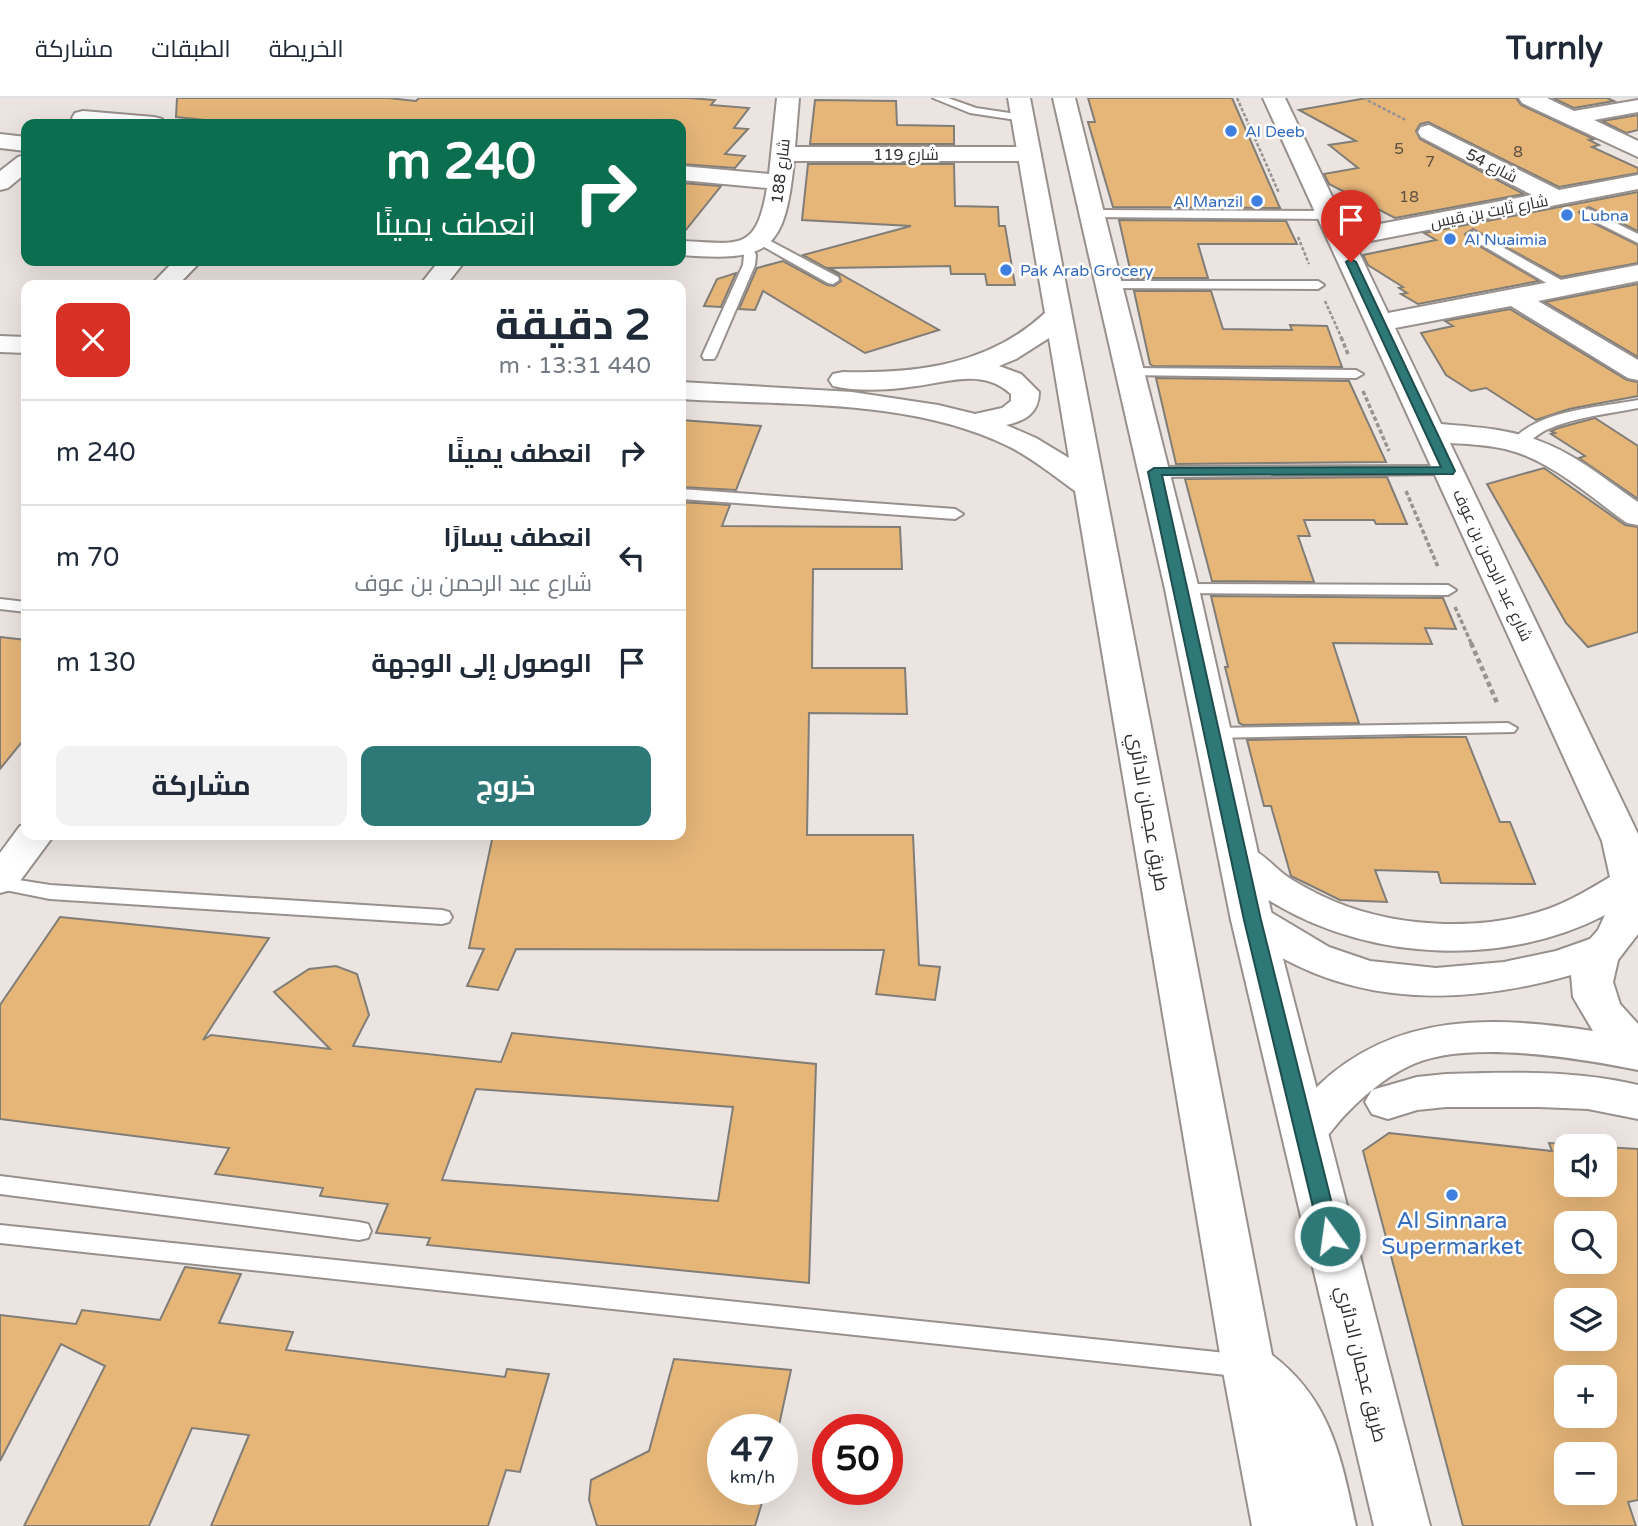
<!DOCTYPE html>
<html lang="ar">
<meta charset="utf-8">
<style>
:root{--surface:#fff;--page:#f2f2f3;--text:#1f2937;--muted:#747a83;--line:#e0e1e3;--accent:#2e7877}
body{margin:0;font-family:"Varela Round",Cairo,sans-serif;background:var(--page);color:var(--text);direction:rtl;height:100vh;display:flex;flex-direction:column;font-size:26px;white-space:nowrap}
*{box-sizing:border-box;margin:0}
p{font-size:23px;color:var(--muted)}
.icon{flex:none;width:38px;height:38px;fill:none;stroke:currentColor;stroke-width:2;stroke-linecap:round;stroke-linejoin:round}
.map{position:relative;flex:1;overflow:hidden;direction:ltr}
.side{position:absolute;left:21px;top:182px;width:665px;height:560px;display:flex;flex-direction:column;background:var(--surface);border-radius:14px;box-shadow:0 7px 28px #0002;direction:rtl}
.side>*{flex:none}
.banner{position:absolute;left:21px;top:21px;width:665px;height:147px;border-radius:14px;box-shadow:0 7px 28px #0002;direction:rtl;background:#0b6e4f;color:#fff;overflow:hidden}
.fabs{position:absolute;left:1554px;top:1036px;display:grid;gap:14px}
.fabs a{display:grid;place-items:center;width:63px;height:63px;border-radius:14px;background:var(--surface);box-shadow:0 7px 28px #0002;font-size:35px}
.speed{position:absolute;left:707px;top:1316px;display:flex;gap:14px;font-size:35px;font-weight:700;text-align:center}
.speed>*{display:grid;place-content:center;width:91px;height:91px;border-radius:50%;background:var(--surface);box-shadow:0 7px 28px #0002;line-height:1}
.speed small{font-size:18px;font-weight:400}
.speed .limit{border:10px solid #d22;background:#fff;color:#111}
.pin{position:absolute;display:grid;place-items:center;width:60px;height:60px;color:#fff;margin:-72px -30px;border-radius:50% 50% 50% 0;rotate:-45deg;box-shadow:0 0 7px #0007}
.pin .icon{rotate:45deg}
.me{position:absolute;width:77px;margin:-38px;rotate:346deg;stroke-linejoin:round;filter:drop-shadow(0 0 5px #0008)}
.turn{display:flex;align-items:center;gap:24px;height:147px;padding:0 35px;font-size:32px}
.turn .icon{width:91px;height:91px;stroke-width:2.5}
.turn b{display:block;font-size:49px;line-height:60px}
.round{display:grid;place-items:center;flex:none;width:74px;height:74px;border-radius:14px;background:var(--page)}
.headline{display:flex;align-items:center;justify-content:space-between;height:119px;padding:0 35px}
h1{font-size:42px;font-weight:700;line-height:52px}
.cta{display:flex;gap:14px;margin-top:auto;padding:14px 35px}
.cta a{flex:1;height:80px;border-radius:14px;background:var(--accent);color:#fff;font-size:28px;font-weight:700;line-height:80px;text-align:center}
.cta a+a{background:var(--page);color:var(--text)}
ul{padding:0;list-style:none}
li{display:flex;align-items:center;gap:21px;height:105px;padding:0 35px;border-top:2px solid var(--line)}
li div{flex:1}
li b{display:block;font-size:26px}
li em{font-style:normal}
header{display:flex;align-items:center;gap:42px;box-sizing:border-box;height:98px;padding:0 35px;background:var(--surface);border-bottom:2px solid var(--line)}
header strong{font-size:33px}
nav{display:flex;gap:38px;margin-inline-start:auto;font-size:24px}
.map>svg:first-child{display:block}
.building{fill:#e6b679;stroke:#817d77;stroke-width:2;fill-rule:evenodd}
.lines{fill:none;stroke-linecap:round;stroke-linejoin:round}
.lane-casing{stroke:#97908d;stroke-width:4}
.street-casing{stroke:#97908d;stroke-width:4}
.secondary-casing{stroke:#97908d;stroke-width:4}
.path-far2{stroke:#999391;stroke-width:2.5;stroke-dasharray:3.5 2;stroke-linecap:butt}
.path-far1{stroke:#999391;stroke-width:3.5;stroke-dasharray:4.5 2.5;stroke-linecap:butt}
.path{stroke:#999391;stroke-width:4.5;stroke-dasharray:5 3.5;stroke-linecap:butt}
.lane{fill:#fff;fill-rule:evenodd}
.street{fill:#fff;fill-rule:evenodd}
.secondary{fill:#fff;fill-rule:evenodd}
.route{fill:#2e7877;stroke:#1e4e4d;stroke-width:2}
.shop-dot{fill:#3f7fe0;stroke:#fff;stroke-width:2.5}
.labels{text-anchor:middle;stroke-width:5;stroke-linejoin:round;paint-order:stroke}
.far-shop-label{font-size:16px;fill:#366cbe;stroke:#fff;text-anchor:start}
.number-label{font-size:16px;fill:#5e5040}
.far-street-label{font-size:16px;fill:#312e2d;stroke:#fff}
.street-label{font-size:19px;fill:#312e2d;stroke:#fff}
.near-shop-label{font-size:23px;fill:#366cbe;stroke:#fff}
</style>
<header>
<strong>Turnly</strong>
<nav><a>الخريطة</a><a>الطبقات</a><a>مشاركة</a></nav>
</header>
<div class="map">
<svg width="1638" height="1428" viewBox="0 0 1638 1428">
<rect width="100%" height="100%" fill="#ece4e0"/>
<g class="building">
<polygon points="177,0 388,0 416,3 419,0 688,0 715,2 711,7 749,10 734,30 748,31 725,56 745,58 735,70 681,66 681,26 244,26 176,19"/>
<polygon points="1088,0 1232,0 1280,110 1113,109 1088,24 1095,24"/>
<polygon points="1367,0 1516,0 1521,7 1594,41 1589,42 1599,47 1592,49 1638,70 1638,75 1559,89 1428,24 1420,26 1416,33 1420,41 1524,96 1395,120 1329,86 1324,76 1358,70 1329,47 1356,43 1299,12"/>
<polygon points="1553,0 1607,0 1614,3 1574,10"/>
<polygon points="815,2 896,3 897,27 954,28 954,46 810,46"/>
<polygon points="1638,17 1638,32 1626,35 1602,23"/>
<polygon points="808,66 954,66 955,108 998,109 999,128 1005,128 1015,187 987,187 985,176 951,176 950,168 830,170 939,232 865,255 763,193 755,212 739,211 757,170 783,163 827,187 834,188 841,183 839,177 803,157 911,128 802,122"/>
<polygon points="681,85 721,88 681,138"/>
<polygon points="1638,94 1638,133 1589,109 1579,114 1583,120 1638,147 1638,165 1561,179 1473,131 1465,136 1469,142 1539,183 1418,206 1401,196 1407,195 1399,190 1403,189 1368,167 1363,157 1436,142 1424,135"/>
<polygon points="1119,122 1286,123 1297,146 1198,146 1208,180 1132,180"/>
<polygon points="736,175 721,209 704,208 717,181"/>
<polygon points="1638,186 1638,259 1545,204"/>
<polygon points="1134,193 1211,193 1223,231 1292,232 1290,227 1327,228 1342,269 1153,268 1150,266"/>
<polygon points="1510,211 1627,282 1638,284 1638,298 1569,311 1536,322 1486,290 1471,293 1446,277 1421,235 1453,228 1445,223"/>
<polygon points="1156,280 1349,283 1386,364 1176,366"/>
<polygon points="1595,320 1638,348 1638,401 1579,360 1585,358 1551,336 1555,335 1551,333 1558,330"/>
<polygon points="681,322 761,328 736,392 681,389"/>
<polygon points="1544,370 1625,427 1638,429 1638,534 1588,549 1566,525 1487,386"/>
<polygon points="1387,379 1407,426 1376,426 1374,422 1304,422 1310,438 1298,438 1314,484 1212,483 1185,381"/>
<polygon points="681,404 730,407 722,428 900,429 902,471 813,471 812,570 905,570 907,616 809,615 807,737 913,737 919,867 940,869 935,902 876,896 884,852 516,851 498,892 467,888 484,851 469,850 493,737 681,737"/>
<polygon points="1211,498 1443,500 1456,531 1425,530 1432,546 1333,545 1359,625 1243,627 1239,625 1225,569 1228,569"/>
<polygon points="0,539 26,542 26,639 0,671"/>
<polygon points="1409,639 1466,639 1500,724 1510,724 1535,786 1441,785 1438,774 1375,772 1387,804 1340,802 1291,778 1271,708 1264,708 1247,642"/>
<path d="M60 819 269 840 203 942 211 937 330 951 274 894 309 871 336 868 357 876 369 917 353 948 501 964 512 935 816 966 809 1185 427 1147 430 1140 376 1135 388 1106 320 1098 323 1090 215 1076 229 1050 0 1021V907ZM476 991 733 1009 718 1103 442 1082Z"/>
<path d="M1389 1035 1552 1053 1549 1045 1599 1048H1566V1087H1605V1049L1638 1051V1402L1628 1404 1636 1428H1463L1363 1053ZM1566 1125H1605V1164H1566ZM1566 1202H1605V1241H1566ZM1566 1279H1605V1318H1566ZM1566 1356H1605V1395H1566Z"/>
<polygon points="185,1169 241,1176 219,1225 293,1234 286,1252 505,1279 507,1271 549,1276 520,1374 506,1372 488,1428 211,1428 249,1337 192,1330 149,1428 24,1428 105,1268 61,1246 0,1363 0,1217 76,1226 82,1212 160,1222"/>
<polygon points="674,1261 791,1272 778,1332 723,1332 723,1391 766,1391 755,1428 597,1428 589,1402 591,1382 649,1353"/>
</g>
<g class="lines">
<defs>
<g id="lane">
<polygon points="933,0 948,0 976,10 1023,17 1028,20 1023,23 970,15"/>
<polygon points="1588,111 1638,136 1638,145 1584,118 1582,115"/>
<polygon points="1092,112 1329,113 1335,117 1329,121 1088,119 1086,116"/>
<polygon points="1474,133 1570,187 1571,190 1570,193 1560,193 1470,140 1468,137"/>
<polygon points="761,138 838,179 839,182 833,186 828,185 757,145 755,142"/>
<polygon points="746,144 750,145 756,157 755,167 716,258 714,261 704,261 702,258 743,167 744,157 740,148"/>
<polygon points="1109,183 1318,183 1324,187 1318,191 1104,190 1103,187"/>
<polygon points="1130,270 1356,272 1363,276 1356,280 1125,277 1125,271"/>
<path d="M1638 302V310C1607 316 1574 319 1546 332 1534 338 1524 351 1512 348L1510 345C1538 311 1598 310 1638 302Z"/>
<polygon points="1449,368 1454,370 1457,373 1454,376 1154,379 1146,374 1154,369"/>
<polygon points="681,391 955,411 963,416 955,421 681,401"/>
<polygon points="1182,486 1448,487 1456,492 1448,497 1176,495 1174,491 1176,487"/>
<polygon points="0,501 26,504 26,514 0,511"/>
<polygon points="1508,625 1517,630 1514,634 1213,640 1204,635 1213,630"/>
<polygon points="0,779 50,787 442,812 449,814 452,819 449,824 442,826 50,801 0,791"/>
<polygon points="0,1078 359,1124 368,1126 371,1133 368,1140 359,1142 0,1096"/>
<polygon points="0,1127 1245,1257 1254,1260 1258,1268 1254,1276 1245,1279 0,1145"/>
</g>
<g id="street">
<path d="M777 0H799L795 49H1030L1038 51 1041 56 1038 61 1030 63H794C785 153 770 164 681 157V143C738 145 756 156 767 90L681 82V68L769 76Z"/>
<path d="M1263 0H1285L1348 132 1532 97 1421 39 1418 34 1421 29 1429 27 1559 92 1638 77V91L1355 146 1388 215 1638 167V183L1538 203 1638 262V282L1628 280 1511 208 1395 230 1441 326C1476 329 1510 331 1542 344 1577 357 1607 383 1638 404V427L1627 425C1589 398 1551 362 1505 351 1487 347 1468 346 1450 345L1638 736V836L1618 862 1613 884 1620 906 1638 926V972C1578 960 1462 940 1407 969 1383 981 1362 999 1344 1018 1336 1026 1328 1040 1318 1045 1307 1050 1299 1047 1288 1044L1281 1032C1291 1015 1305 1001 1319 987 1396 914 1494 918 1593 933L1573 899 1571 877C1473 905 1369 910 1277 857 1261 847 1242 838 1231 822L1237 812 1252 808 1267 812 1329 849 1370 863 1436 870 1504 864 1556 853 1590 841 1598 832 1605 817C1505 869 1373 863 1277 807 1256 795 1232 780 1219 760L1225 751C1234 749 1242 747 1251 751 1264 756 1274 769 1285 777 1296 785 1310 792 1322 798 1389 830 1478 835 1548 811 1570 803 1590 791 1610 779L1602 743Z"/>
<polygon points="1519,0 1547,0 1574,13 1638,2 1638,14 1594,22 1638,43 1638,59 1522,5"/>
<polygon points="83,13 154,19 162,21 165,26 75,25 72,20 75,15"/>
<polygon points="0,36 26,39 26,53 0,50"/>
<polygon points="26,57 26,75 8,90 0,92 0,73 18,59"/>
<polygon points="174,163 201,163 178,187 151,187"/>
<polygon points="439,163 465,163 446,187 420,187"/>
<polygon points="26,727 26,737 54,737 14,791 0,795 0,755 20,728"/>
<path d="M1446 976C1509 974 1576 972 1638 987V1021L1588 1011 1539 1009H1446L1417 1012 1388 1021 1372 1016 1365 1004 1372 992 1417 979Z"/>
</g>
<g id="secondary">
<path d="M1008 0H1030L1272 1257C1331 1302 1341 1359 1356 1428H1252L1222 1268 1075 393C1053 377 1032 360 1008 348 909 300 788 308 681 301V284L852 294 938 307 975 316 1002 310 1011 303V296C983 270 949 284 916 288 890 292 859 294 833 288L829 282 833 276 843 274C917 276 989 267 1045 215ZM1049 240 1069 360 1036 340 1006 327C1025 323 1039 315 1039 294L1021 276 999 268 1016 261Z"/>
<polygon points="1053,0 1075,0 1199,491 1273,822 1430,1428 1374,1428 1231,822 1165,491"/>
<polygon points="0,238 26,239 26,255 0,254"/>
</g>
</defs>
<use href="#lane" class="lane-casing"/>
<use href="#street" class="street-casing"/>
<use href="#secondary" class="secondary-casing"/>
<g class="path-far2">
<polyline points="1237,0 1279,95"/>
<polyline points="1363,0 1406,22"/>
<polyline points="1298,139 1309,166"/>
<polyline points="1325,203 1342,241"/>
</g>
<g class="path-far1">
<polyline points="1341,239 1348,256"/>
<polyline points="1363,293 1389,353"/>
<polyline points="1406,393 1438,469"/>
<polyline points="1455,509 1472,547"/>
</g>
<polyline class="path" points="1471,545 1498,607"/>
<use href="#lane" class="lane"/>
<use href="#street" class="street"/>
<use href="#secondary" class="secondary"/>
</g>
<polygon class="route" points="1351,161 1356,164 1455,373 1453,376 1162,377 1261,822 1340,1138 1337,1143 1330,1146 1323,1143 1320,1138 1244,822 1148,374 1154,370 1441,369 1346,164"/>
<g class="shop-dot">
<circle cx="1231" cy="33" r="7"/>
<circle cx="1257" cy="103" r="7"/>
<circle cx="1567" cy="117" r="7"/>
<circle cx="1450" cy="141" r="7"/>
<circle cx="1006" cy="172" r="7"/>
<circle cx="1452" cy="1097" r="7"/>
</g>
<g class="labels">
<g class="far-shop-label">
<text x="1245" y="39">Al Deeb</text>
<text x="1243" y="109" text-anchor="end">Al Manzil</text>
<text x="1581" y="123">Lubna</text>
<text x="1464" y="147">Al Nuaimia</text>
<text x="1020" y="178">Pak Arab Grocery</text>
</g>
<g class="number-label">
<text x="1399" y="56">5</text>
<text x="1518" y="59">8</text>
<text x="1430" y="69">7</text>
<text x="1409" y="104">18</text>
</g>
<g class="far-street-label">
<text x="906" y="62">شارع 119</text>
<text transform="translate(1492 67) rotate(27)" y="6">شارع 54</text>
<text transform="translate(780 73) rotate(-83)" y="6">شارع 188</text>
<text transform="translate(1489 113) rotate(-11)" y="6">شارع ثابت بن قيس</text>
<text transform="translate(1493 467) rotate(65)" y="6">شارع عبد الرحمن بن عوف</text>
</g>
<g class="street-label">
<text transform="translate(1149 714) rotate(80)" y="7">طريق عجمان الدائري</text>
<text transform="translate(1362 1266) rotate(76)" y="7">طريق عجمان الدائري</text>
</g>
<g class="near-shop-label">
<text x="1452" y="1130">Al Sinnara<tspan x="1452" dy="26">Supermarket</tspan></text>
</g>
</g>
</svg>
<div class="fabs">
<a><svg class="icon" aria-label="sound" viewBox="0 0 24 24"><path d="M4 9h4l5-4v14l-5-4H4zM17 9q2 3 0 6"/></svg></a>
<a><svg class="icon" aria-label="search" viewBox="0 0 24 24"><circle cx="10" cy="10" r="6"/><path d="M15 15l6 6"/></svg></a>
<a><svg class="icon" aria-label="layers" viewBox="0 0 24 24"><path d="M12 4l9 5-9 5-9-5zM3 14l9 5 9-5"/></svg></a>
<a>+</a>
<a>−</a>
</div>
<div class="speed"><div>47<small>km/h</small></div><div class="limit">50</div></div>
<div class="pin" style="left:1351px;top:164px;background:#d93025"><svg class="icon" aria-label="arrive" viewBox="0 0 24 24"><path d="M6 21V4h12l-3 4 3 4H6"/></svg></div>
<svg class="me" style="left:1330px;top:1138px" viewBox="-20 -20 40 40"><circle r="17" fill="#2e7877" stroke="#fff" stroke-width="3"/><path d="M0-11L8 9 0 5-8 9z" fill="#fff"/></svg>
<div class="banner">
<div class="turn"><svg class="icon" aria-label="right" viewBox="0 0 24 24"><path d="M7 20v-9h11M14 6l5 5-5 5"/></svg><div><b>240 m</b>انعطف يمينًا</div></div>
</div>
<section class="side">
<div class="headline"><div><h1>2 دقيقة</h1><p>440 m · 13:31</p></div><a class="round" style="background:#d93025;color:#fff"><svg class="icon" aria-label="close" viewBox="0 0 24 24"><path d="M6 6l12 12M18 6L6 18"/></svg></a></div>
<ul>
<li><svg class="icon" aria-label="right" viewBox="0 0 24 24"><path d="M7 20v-9h11M14 6l5 5-5 5"/></svg><div><b>انعطف يمينًا</b></div><em>240 m</em></li>
<li><svg class="icon" aria-label="left" viewBox="0 0 24 24"><path d="M17 20v-9H6M10 6l-5 5 5 5"/></svg><div><b>انعطف يسارًا</b><p>شارع عبد الرحمن بن عوف</p></div><em>70 m</em></li>
<li><svg class="icon" aria-label="arrive" viewBox="0 0 24 24"><path d="M6 21V4h12l-3 4 3 4H6"/></svg><div><b>الوصول إلى الوجهة</b></div><em>130 m</em></li>
</ul>
<div class="cta"><a>خروج</a><a>مشاركة</a></div>
</section>
</div>
